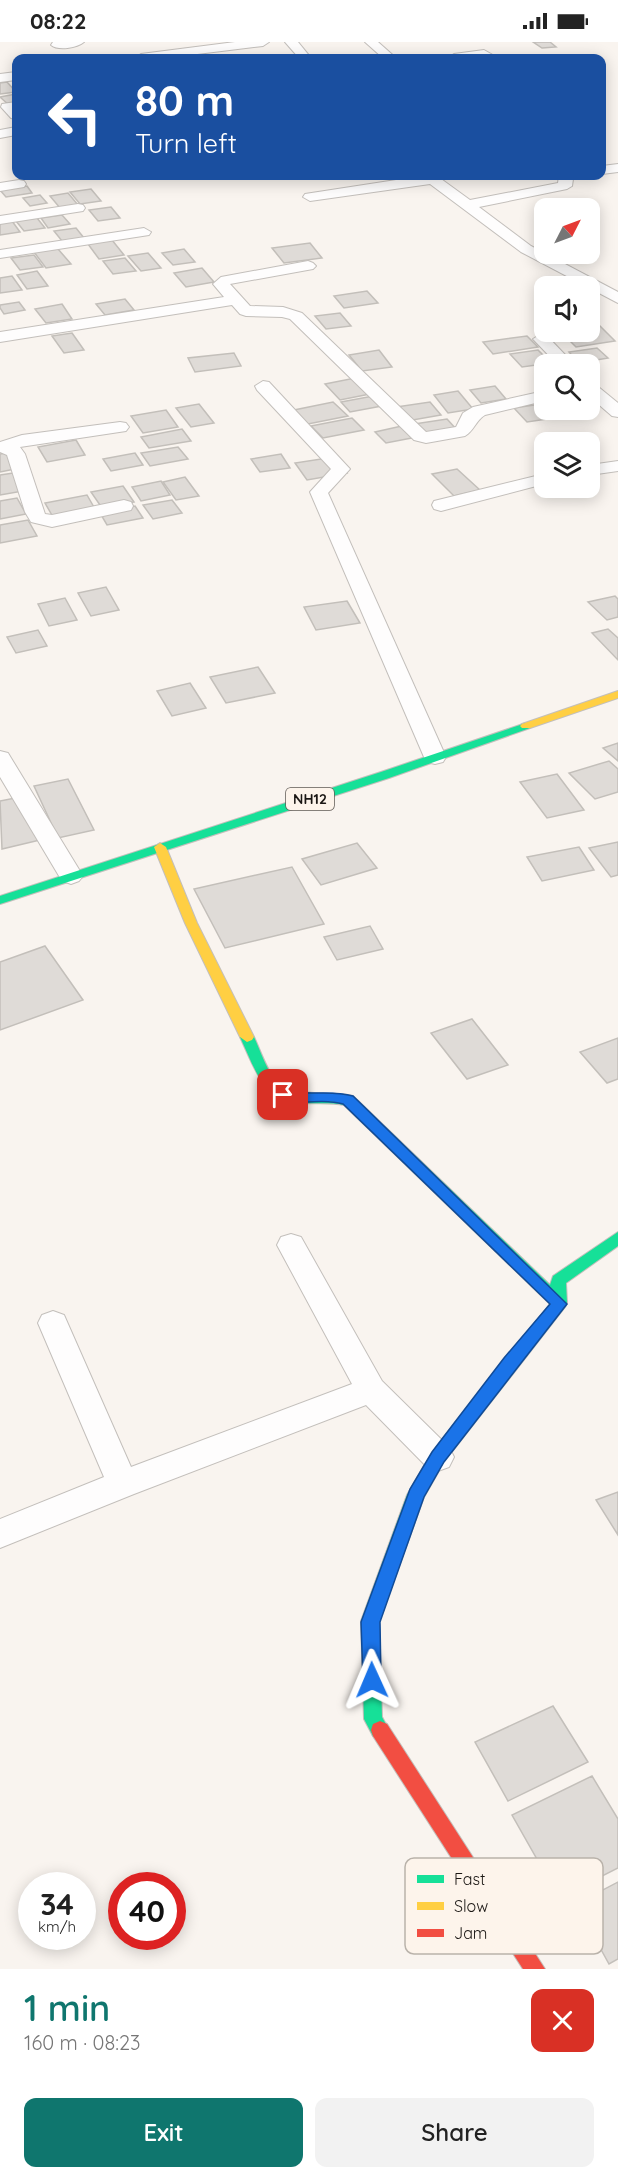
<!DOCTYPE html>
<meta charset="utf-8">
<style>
:root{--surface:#fff;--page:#f2f2f2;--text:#222;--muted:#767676;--accent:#0f766e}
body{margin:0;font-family:Quicksand,sans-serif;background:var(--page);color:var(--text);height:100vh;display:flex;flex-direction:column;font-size:22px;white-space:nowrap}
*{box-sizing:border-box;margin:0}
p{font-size:20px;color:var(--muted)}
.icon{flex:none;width:33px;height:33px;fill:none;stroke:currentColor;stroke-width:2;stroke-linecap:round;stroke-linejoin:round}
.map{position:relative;height:1927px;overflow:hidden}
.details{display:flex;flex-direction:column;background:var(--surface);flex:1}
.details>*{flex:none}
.hud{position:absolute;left:12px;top:12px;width:594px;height:126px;border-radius:12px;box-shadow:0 3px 15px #0003;background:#1a4fa0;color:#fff;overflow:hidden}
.needle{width:39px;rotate:48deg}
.fabs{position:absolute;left:534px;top:156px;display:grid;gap:12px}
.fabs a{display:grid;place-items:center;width:66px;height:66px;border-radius:12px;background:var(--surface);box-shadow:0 3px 15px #0003;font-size:30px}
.speed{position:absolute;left:18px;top:1830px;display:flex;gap:12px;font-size:30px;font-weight:700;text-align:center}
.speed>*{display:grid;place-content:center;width:78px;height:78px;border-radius:50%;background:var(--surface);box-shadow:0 3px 15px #0003;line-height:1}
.speed small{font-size:15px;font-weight:400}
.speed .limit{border:9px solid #d22;background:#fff;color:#111}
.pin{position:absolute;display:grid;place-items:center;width:51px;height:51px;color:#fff;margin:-26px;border-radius:12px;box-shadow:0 3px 9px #0006}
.me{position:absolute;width:66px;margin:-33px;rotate:359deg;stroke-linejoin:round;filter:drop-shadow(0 0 4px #0008)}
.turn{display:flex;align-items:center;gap:21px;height:126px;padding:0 24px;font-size:27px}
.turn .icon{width:78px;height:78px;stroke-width:2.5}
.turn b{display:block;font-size:42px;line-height:51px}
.round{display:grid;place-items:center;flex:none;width:63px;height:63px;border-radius:12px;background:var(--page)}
.summary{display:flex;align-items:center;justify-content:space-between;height:102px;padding:0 24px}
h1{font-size:36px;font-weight:600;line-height:45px;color:var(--accent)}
.primary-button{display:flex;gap:12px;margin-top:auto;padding:12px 24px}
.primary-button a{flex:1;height:69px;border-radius:12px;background:var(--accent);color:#fff;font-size:24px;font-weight:600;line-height:69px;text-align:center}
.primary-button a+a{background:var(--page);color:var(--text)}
.status{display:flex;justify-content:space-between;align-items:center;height:42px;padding:0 30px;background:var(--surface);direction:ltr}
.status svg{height:16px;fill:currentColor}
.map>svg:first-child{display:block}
.building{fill:#dfdbd7;stroke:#c3bfba;stroke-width:1.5}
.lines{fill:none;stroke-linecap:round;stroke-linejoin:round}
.street-casing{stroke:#c3bfbb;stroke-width:2}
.fast-casing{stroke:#c3bfbb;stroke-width:2}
.slow-casing{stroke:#c3bfbb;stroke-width:2}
.jam-casing{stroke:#c3bfbb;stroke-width:2}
.street{fill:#fefdfd;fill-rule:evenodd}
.fast{fill:#16e098;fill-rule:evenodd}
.slow{fill:#ffcf43;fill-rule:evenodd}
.jam{fill:#f24e42;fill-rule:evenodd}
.route{fill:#1a73e8;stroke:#114b97;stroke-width:1.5}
.labels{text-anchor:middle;stroke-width:4.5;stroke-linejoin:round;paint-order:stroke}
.shield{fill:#fdf4eb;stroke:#5f5954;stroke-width:1.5}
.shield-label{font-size:14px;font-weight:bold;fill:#1b1714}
.key{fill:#fdf4eb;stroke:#b9b2aa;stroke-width:1.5}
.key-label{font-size:16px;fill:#1b1714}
</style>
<div class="status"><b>08:22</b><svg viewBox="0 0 49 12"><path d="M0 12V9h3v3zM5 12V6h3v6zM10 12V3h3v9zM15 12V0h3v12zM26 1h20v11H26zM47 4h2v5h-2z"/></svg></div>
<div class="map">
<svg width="618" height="1927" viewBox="0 0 618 1927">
<rect width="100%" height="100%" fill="#f9f4ef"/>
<g class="building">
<polygon points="533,0 550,0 556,5 542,6"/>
<polygon points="7,40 16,50 0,52 0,41"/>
<polygon points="16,52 16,61 9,63 0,55"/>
<polygon points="27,144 32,151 6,155 0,148"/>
<polygon points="91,147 101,159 80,162 70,150"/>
<polygon points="68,151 78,163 60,166 50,154"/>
<polygon points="40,153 47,161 30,164 23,156"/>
<polygon points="111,165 120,176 98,179 89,168"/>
<polygon points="62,173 70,182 48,186 41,176"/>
<polygon points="37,176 45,186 24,189 16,179"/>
<polygon points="12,179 20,190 0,193 0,181"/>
<polygon points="76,186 84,196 62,199 54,189"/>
<polygon points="112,198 124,213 99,217 88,202"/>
<polygon points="310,201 322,216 284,221 272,206"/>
<polygon points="58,207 71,222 46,226 34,210"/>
<polygon points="184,207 195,220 173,223 162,211"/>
<polygon points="148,211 161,226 141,229 128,214"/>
<polygon points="34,213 43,225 20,228 11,216"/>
<polygon points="125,216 136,229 113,232 103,219"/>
<polygon points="202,226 214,240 186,245 174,231"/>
<polygon points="37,229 48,244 27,247 17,233"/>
<polygon points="12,234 22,248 0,251 0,236"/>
<polygon points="367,249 378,261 344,266 334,254"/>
<polygon points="125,257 134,268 105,273 96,262"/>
<polygon points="19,260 25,268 4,272 0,266 0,263"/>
<polygon points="62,262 72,277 46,281 35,267"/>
<polygon points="340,271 351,284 326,287 315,274"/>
<polygon points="599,283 615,299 576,305 561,290 590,290 590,285"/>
<polygon points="72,291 84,308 64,311 52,294"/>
<polygon points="527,294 538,305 493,312 483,300"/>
<polygon points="597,306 608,316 579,321 569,310"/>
<polygon points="379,308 392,325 362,329 349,313"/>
<polygon points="538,308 551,321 522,325 510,312"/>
<polygon points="234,311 241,324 195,330 188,316"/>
<polygon points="355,336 370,352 340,358 325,342"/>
<polygon points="495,344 506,357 481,361 470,348"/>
<polygon points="458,349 473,367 448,371 434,353"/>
<polygon points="373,354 382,364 350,370 341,360"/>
<polygon points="333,360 348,374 308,382 294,368"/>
<polygon points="430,360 441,373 407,379 396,365"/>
<polygon points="199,362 214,381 191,385 176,366"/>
<polygon points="541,362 554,376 527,380 514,366"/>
<polygon points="166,368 178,385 143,391 131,374"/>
<polygon points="352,376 364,388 323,396 311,384"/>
<polygon points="447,377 457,388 424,394 414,382"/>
<polygon points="406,383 417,395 386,401 375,390"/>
<polygon points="182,387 191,399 149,406 141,395"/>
<polygon points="76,398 85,413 47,420 38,405"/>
<polygon points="178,405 188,417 150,424 141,411"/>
<polygon points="6,411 15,427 0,430 0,412"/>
<polygon points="135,411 143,423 111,429 103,417"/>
<polygon points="281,412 290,426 260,430 251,417"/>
<polygon points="334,415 347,431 307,438 295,421"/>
<polygon points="457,427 480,448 454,454 432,432"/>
<polygon points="13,431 23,449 0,453 0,433"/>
<polygon points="185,435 199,454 176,458 163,440"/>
<polygon points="161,439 170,453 141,459 132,445"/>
<polygon points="123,444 134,460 102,466 91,450"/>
<polygon points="87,453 95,467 53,475 45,461"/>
<polygon points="17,456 26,472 0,477 0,459"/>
<polygon points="172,458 182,471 153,477 143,463"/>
<polygon points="135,464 143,476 107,483 100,471"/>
<polygon points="28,478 37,494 0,501 0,483"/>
<polygon points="106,545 119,568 91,574 78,551"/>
<polygon points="615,554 618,557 618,575 607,578 588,560"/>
<polygon points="65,556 77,578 49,584 38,562"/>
<polygon points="347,559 360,581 316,588 304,565"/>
<polygon points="608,587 618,596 618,618 592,591"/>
<polygon points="38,588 47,604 16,611 7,595"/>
<polygon points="258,625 275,651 226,661 210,635"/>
<polygon points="190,641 206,666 172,674 157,649"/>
<polygon points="618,701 618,719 603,706"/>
<polygon points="609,719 618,727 618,750 595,757 569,731"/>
<polygon points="557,732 584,768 547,776 520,740"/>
<polygon points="68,737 94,788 58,796 34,744"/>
<polygon points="20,755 40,798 2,807 0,759"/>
<polygon points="618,800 618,833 611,835 589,806"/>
<polygon points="357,801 377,826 321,843 302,817"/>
<polygon points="579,805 594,828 542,839 527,815"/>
<polygon points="292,825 324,882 225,906 194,847"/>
<polygon points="370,884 383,907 337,918 324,895"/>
<polygon points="45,904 83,958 0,988 0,920"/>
<polygon points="472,977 508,1023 467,1037 431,991"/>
<polygon points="618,996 618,1037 607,1041 580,1010"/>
<polygon points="618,1450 618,1493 596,1458"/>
<polygon points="553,1664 588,1720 508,1759 475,1700"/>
<polygon points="592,1734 618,1777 618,1826 559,1856 512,1773"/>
<polygon points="618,1840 618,1917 609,1922 576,1862"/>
</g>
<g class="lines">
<defs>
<g id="street">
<path d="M53 0H84C77 6 58 9 51 3Z"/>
<polygon points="235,0 269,0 263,4 165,16 135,16 141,12"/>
<polygon points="285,0 298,0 311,16 299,16"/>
<polygon points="365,0 378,0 396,16 383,16"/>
<polygon points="484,8 498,16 448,16 454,12"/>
<polygon points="16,30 16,38 0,40 0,32"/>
<polygon points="16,60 16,77 11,76 1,65 2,62"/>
<polygon points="16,85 16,93 0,96 0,88"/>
<polygon points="618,122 618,130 602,132 602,124"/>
<polygon points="422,134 437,134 470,158 558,141 559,134 577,134 573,137 572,144 567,147 479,165 531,204 618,250 618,261 521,210 430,142 310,159 303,155 305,152"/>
<polygon points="19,138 24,139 26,142 24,145 0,149 0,141"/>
<polygon points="78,162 83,163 85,166 83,169 0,182 0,174"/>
<polygon points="144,186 151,190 149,193 0,216 0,208"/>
<path d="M308 219 313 221 316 224 313 227 230 242 250 264 283 265 302 271 426 390 456 385 463 371 473 365 544 349V359L485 373C476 378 474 389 465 394L426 401 414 398 290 277 282 275 246 274 240 272 232 263 0 300V290L224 255 213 242 221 235Z"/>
<polygon points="541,292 547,294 574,322 557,322 533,297"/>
<polygon points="263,339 269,340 350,427 328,451 446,715 443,720 435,722 427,720 424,715 310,450 331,427 257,348 255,344"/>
<polygon points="590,342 596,343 618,361 618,375 612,374 590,355"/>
<polygon points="120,380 126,381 129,385 126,389 20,405 25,412 45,472 52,473 124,458 131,460 133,464 131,468 52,485 31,480 25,470 7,413 0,410 0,400 22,393"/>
<polygon points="618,419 618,429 590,433 590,423"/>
<polygon points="544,432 544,442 441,469 434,467 432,463 434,459"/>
<polygon points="0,709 8,711 11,716 83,834 79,839 71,842 63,839 59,834 0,735"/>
<polygon points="291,1192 301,1195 382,1339 449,1405 454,1415 449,1425 438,1429 427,1425 366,1363 134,1452 0,1506 0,1477 104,1435 38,1281 42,1273 53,1269 64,1273 131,1425 352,1342 277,1203 281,1195"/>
</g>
<g id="fast">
<polygon points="526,681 530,682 530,686 389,736 0,862 0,854 381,730"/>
<path d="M247 990 254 995C260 1008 268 1031 277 1041 290 1056 332 1048 353 1054L550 1243 553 1234 618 1190V1204L566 1241 567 1261 565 1265 444 1420 424 1455 379 1579 382 1675 389 1688 387 1694 380 1697 373 1694 364 1677 361 1579 407 1453 432 1410 550 1262 344 1063C330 1060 316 1062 302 1061 262 1059 255 1026 240 995Z"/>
</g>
<g id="slow">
<polygon points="618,649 618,656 530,686 522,686 520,684 522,682"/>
<polygon points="160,801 166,805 197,881 254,995 252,998 247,1000 240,995 185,881 154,805"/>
</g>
<polygon id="jam" points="380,1679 387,1682 545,1927 523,1927 373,1694 371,1688 373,1682"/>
</defs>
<use href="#street" class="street-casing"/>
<use href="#fast" class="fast-casing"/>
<use href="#slow" class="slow-casing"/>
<use href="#jam" class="jam-casing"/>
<use href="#street" class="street"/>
<use href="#fast" class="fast"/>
<use href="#slow" class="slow"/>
<use href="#jam" class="jam"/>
</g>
<path class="route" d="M283 1048C307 1055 328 1047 353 1054L567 1262 444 1420 424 1455 380 1580 381 1638 379 1644 372 1647 366 1644 363 1638 361 1580 410 1447 432 1410 504 1316 550 1262 343 1062C321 1055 304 1065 278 1056L276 1053Z"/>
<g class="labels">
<rect class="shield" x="286" y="746" width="48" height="22" rx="4.5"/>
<g class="shield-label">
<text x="310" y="762">NH12</text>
</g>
</g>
<rect x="405" y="1816" width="198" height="96" rx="9" class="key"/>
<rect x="417" y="1833" width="27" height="8" fill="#16e098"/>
<rect x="417" y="1860" width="27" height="8" fill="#ffcf43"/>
<rect x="417" y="1887" width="27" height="8" fill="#f24e42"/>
<g class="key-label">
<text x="454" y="1843">Fast</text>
<text x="454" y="1870">Slow</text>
<text x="454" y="1897">Jam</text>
</g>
</svg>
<div class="fabs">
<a><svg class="needle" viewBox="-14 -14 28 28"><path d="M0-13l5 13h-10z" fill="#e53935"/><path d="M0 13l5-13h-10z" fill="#767676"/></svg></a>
<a><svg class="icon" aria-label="sound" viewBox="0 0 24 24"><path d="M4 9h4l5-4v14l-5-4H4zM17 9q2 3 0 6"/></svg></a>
<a><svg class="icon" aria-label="search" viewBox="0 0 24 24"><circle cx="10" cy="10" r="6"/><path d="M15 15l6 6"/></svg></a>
<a><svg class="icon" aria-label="layers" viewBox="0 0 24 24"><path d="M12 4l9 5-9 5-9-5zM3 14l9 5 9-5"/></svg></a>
</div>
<div class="speed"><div>34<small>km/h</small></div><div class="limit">40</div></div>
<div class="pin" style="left:283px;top:1053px;background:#d93025"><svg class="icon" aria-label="arrive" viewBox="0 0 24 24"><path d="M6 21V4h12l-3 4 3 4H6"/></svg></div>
<svg class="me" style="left:372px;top:1638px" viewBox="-20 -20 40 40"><path d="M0-17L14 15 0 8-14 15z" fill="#1a73e8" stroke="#fff" stroke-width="4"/></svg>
<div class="hud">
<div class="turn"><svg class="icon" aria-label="left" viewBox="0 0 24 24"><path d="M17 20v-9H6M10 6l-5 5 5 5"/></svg><div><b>80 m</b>Turn left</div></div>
</div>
</div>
<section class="details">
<div class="summary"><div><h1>1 min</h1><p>160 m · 08:23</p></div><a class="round" style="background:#d93025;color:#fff"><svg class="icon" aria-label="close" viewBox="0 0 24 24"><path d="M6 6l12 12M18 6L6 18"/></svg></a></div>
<div class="primary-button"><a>Exit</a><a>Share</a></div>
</section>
